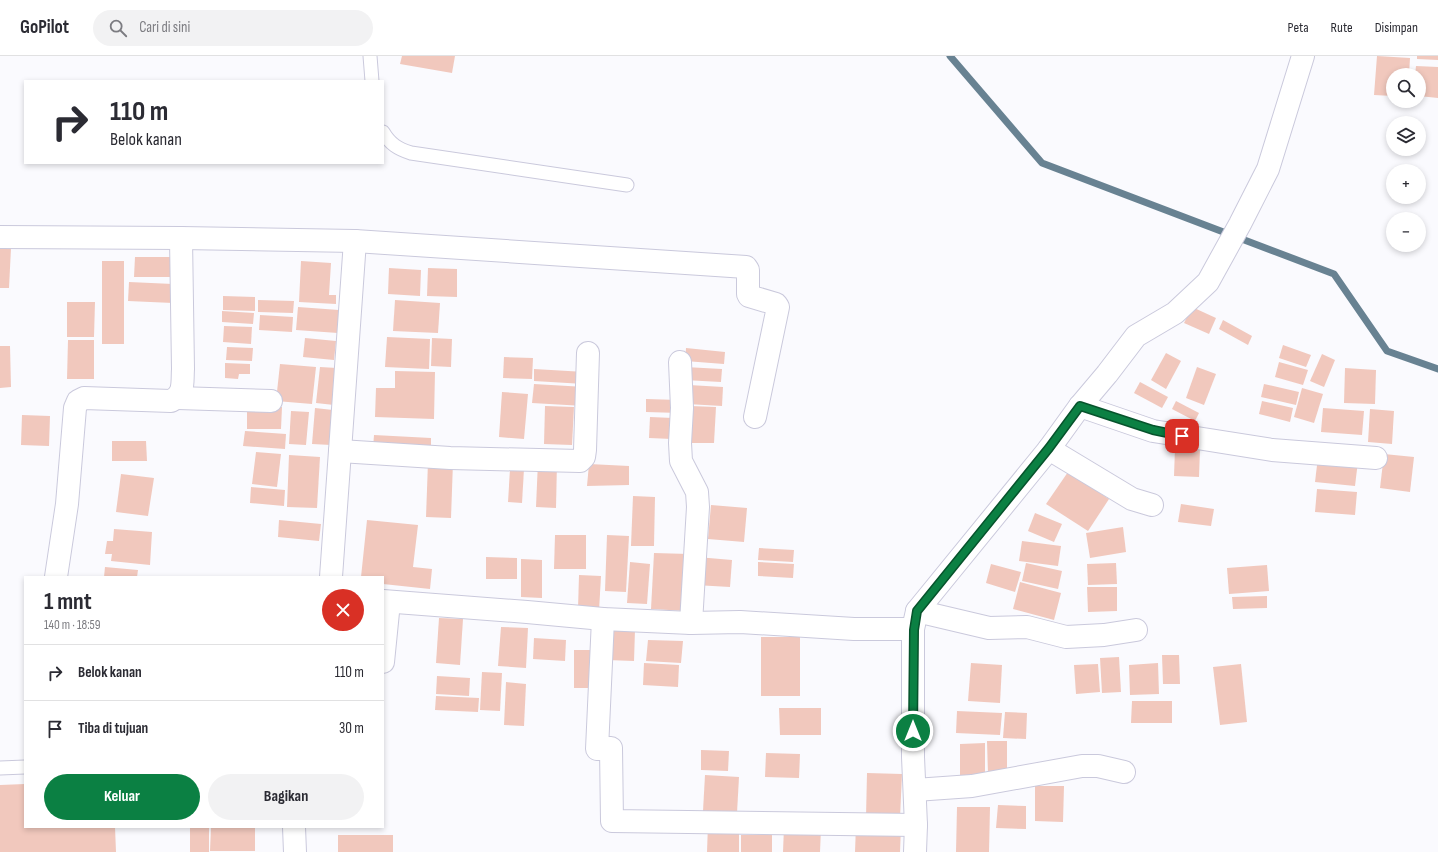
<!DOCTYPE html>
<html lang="id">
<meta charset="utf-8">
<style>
:root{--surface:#fff;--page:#f2f2f3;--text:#2b2b33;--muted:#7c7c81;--line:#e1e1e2;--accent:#0b8043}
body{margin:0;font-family:"Sofia Sans Condensed",sans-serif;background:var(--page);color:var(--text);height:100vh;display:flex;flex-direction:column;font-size:15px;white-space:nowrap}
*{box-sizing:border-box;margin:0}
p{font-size:13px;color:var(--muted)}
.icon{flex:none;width:22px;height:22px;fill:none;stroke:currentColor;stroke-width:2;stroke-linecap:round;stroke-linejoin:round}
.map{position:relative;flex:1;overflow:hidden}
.drawer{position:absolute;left:24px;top:520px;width:360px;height:252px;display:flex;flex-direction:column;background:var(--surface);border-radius:0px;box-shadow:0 2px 6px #0003}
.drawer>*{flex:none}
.banner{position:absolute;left:24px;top:24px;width:360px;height:84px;border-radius:0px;box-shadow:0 2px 6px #0003;background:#fff;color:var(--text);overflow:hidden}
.controls{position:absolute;left:1386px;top:12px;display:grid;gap:8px}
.controls a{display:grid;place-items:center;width:40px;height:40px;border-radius:50%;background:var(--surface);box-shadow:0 2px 6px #0003;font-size:20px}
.pin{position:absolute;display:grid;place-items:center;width:34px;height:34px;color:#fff;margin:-17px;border-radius:8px;box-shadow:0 2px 6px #0006}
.me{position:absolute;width:44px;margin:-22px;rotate:0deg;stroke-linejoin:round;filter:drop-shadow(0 0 3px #0008)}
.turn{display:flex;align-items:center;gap:14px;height:84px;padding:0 20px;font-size:18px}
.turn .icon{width:52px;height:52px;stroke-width:2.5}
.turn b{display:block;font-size:28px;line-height:34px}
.round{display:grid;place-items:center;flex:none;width:42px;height:42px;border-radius:21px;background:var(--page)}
.head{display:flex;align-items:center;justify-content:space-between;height:68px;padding:0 20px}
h1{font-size:24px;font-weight:700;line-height:30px}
.primary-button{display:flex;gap:8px;margin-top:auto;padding:8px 20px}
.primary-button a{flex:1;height:46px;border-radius:24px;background:var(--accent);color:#fff;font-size:16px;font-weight:700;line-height:46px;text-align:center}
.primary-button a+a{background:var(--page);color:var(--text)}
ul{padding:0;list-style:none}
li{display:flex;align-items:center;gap:12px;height:56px;padding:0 20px;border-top:1px solid var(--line)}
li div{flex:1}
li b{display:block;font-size:15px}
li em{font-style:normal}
header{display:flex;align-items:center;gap:24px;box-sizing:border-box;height:56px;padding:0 20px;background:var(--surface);border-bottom:1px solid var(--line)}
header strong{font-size:19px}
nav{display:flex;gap:22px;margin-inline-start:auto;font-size:14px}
.search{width:280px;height:36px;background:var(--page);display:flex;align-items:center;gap:10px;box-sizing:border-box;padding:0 14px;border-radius:22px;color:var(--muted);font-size:15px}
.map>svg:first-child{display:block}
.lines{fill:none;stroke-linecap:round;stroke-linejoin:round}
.stream{stroke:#688292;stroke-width:7}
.building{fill:#f1c8bd}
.lane-casing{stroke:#cac9dc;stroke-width:15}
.street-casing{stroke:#cac9dc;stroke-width:24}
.lane{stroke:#fff;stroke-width:13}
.street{stroke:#fff;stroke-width:22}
.route-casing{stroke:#07532c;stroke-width:10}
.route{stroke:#0b8043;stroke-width:7}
</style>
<header>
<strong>GoPilot</strong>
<div class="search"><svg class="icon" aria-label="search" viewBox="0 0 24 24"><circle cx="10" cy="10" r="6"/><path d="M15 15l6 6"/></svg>Cari di sini</div>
<nav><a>Peta</a><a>Rute</a><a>Disimpan</a></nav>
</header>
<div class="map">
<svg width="1438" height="796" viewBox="0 0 1438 796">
<rect width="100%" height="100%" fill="#fafafe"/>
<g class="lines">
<polyline class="stream" points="950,0 1042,107 1334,218 1387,295 1438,313"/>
</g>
<g class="building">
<polygon points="402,0 455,0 452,17 400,8"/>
<polygon points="1377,0 1410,2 1409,19 1393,19 1393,40 1374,39"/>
<polygon points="1417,0 1438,0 1438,4 1417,3"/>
<polygon points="1416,10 1438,11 1438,42 1419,40 1419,19 1415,19"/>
<polygon points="0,192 11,192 9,232 0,232"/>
<polygon points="135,201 173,201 173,221 134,221"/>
<rect x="102" y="205" width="22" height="83"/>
<polygon points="301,205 331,207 329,239 336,239 336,248 299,246"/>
<polygon points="389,212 421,214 420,240 388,238"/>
<polygon points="428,212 457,213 457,241 427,240"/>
<polygon points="129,226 173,228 173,247 128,245"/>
<polygon points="223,240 255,241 255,255 223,254"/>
<polygon points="258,244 294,245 293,257 258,256"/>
<polygon points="395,244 440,247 438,277 393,275"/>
<polygon points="67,246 95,246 94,281 67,281"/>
<polygon points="298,251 339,254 338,277 296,274"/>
<polygon points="1192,251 1216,262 1209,278 1184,267"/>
<polygon points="222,255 254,257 253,268 222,266"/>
<polygon points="260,259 293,261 292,276 259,274"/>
<polygon points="1223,264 1252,280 1248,289 1219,273"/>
<polygon points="224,270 252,271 251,288 223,286"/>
<polygon points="387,281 430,283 429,313 385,311"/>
<polygon points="305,282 336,285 334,304 303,301"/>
<polygon points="432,282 452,283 451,311 431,310"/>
<polygon points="68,284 94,284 94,323 67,323"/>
<polygon points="1283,289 1311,299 1306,311 1279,302"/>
<polygon points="0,290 10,290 11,331 0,332"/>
<polygon points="227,291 253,292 252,305 226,304"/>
<polygon points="686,292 725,296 724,308 685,305"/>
<polygon points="1166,297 1181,305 1166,333 1151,324"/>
<polygon points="1322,298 1335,304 1324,331 1310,325"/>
<polygon points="504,301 533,302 532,323 503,322"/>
<polygon points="1279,306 1308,314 1303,329 1275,321"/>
<polygon points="225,307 250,308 250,318 239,318 238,323 225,322"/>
<polygon points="280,308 316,311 312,348 276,345"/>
<polygon points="320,311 337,312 334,349 316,347"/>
<polygon points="685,311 722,313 721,326 684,324"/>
<polygon points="1197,311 1216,318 1204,349 1186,342"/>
<polygon points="1345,312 1376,314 1375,348 1344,347"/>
<polygon points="534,313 585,316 584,328 534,325"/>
<polygon points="395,315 435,316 434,363 375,361 376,332 395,332"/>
<polygon points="1140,326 1168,341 1162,352 1134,337"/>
<polygon points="534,328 585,331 584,350 532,347"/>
<polygon points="1264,328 1299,336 1296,349 1261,341"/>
<polygon points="689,329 723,331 722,350 687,348"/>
<polygon points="1302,332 1323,338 1314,367 1294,361"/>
<polygon points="502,336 528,338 524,383 499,381"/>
<polygon points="646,343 679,344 679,357 646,356"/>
<polygon points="1176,345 1199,357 1195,365 1172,353"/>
<polygon points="1262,345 1293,352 1290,366 1259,358"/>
<polygon points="545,350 574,351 572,389 544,388"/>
<polygon points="690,350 716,351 714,387 689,387"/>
<polygon points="247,351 282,351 281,373 247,373"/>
<polygon points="315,352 333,354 331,389 312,388"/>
<polygon points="1323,352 1364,355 1362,379 1321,376"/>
<polygon points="1370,353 1394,355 1392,388 1368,386"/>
<polygon points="291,355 309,356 306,389 289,388"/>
<polygon points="22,359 50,360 49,390 21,389"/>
<polygon points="650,361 673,362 672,383 649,382"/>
<polygon points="245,375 286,378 285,393 243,390"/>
<polygon points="374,379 431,382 431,395 373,392"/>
<polygon points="112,385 146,385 147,405 112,405"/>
<polygon points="1175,392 1200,393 1199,421 1174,420"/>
<polygon points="256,396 281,398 277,431 252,428"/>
<polygon points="1384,398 1414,401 1410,436 1380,432"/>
<polygon points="289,399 320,401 317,452 287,451"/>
<polygon points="1318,401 1358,405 1355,430 1315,426"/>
<polygon points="538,405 557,406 556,452 536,451"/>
<polygon points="428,406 453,406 451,462 426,461"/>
<polygon points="589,408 629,410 629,429 587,430"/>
<polygon points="510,413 524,413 522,447 508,446"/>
<polygon points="1068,416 1109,443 1088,475 1046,448"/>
<polygon points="121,418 154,422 148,460 116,456"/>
<polygon points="251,431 285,434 284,450 250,447"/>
<polygon points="1317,433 1357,436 1355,459 1315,456"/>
<polygon points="633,440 655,441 654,490 631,490"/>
<polygon points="1181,448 1214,453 1211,470 1178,466"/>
<polygon points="711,449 747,452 744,486 708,483"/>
<polygon points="1035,457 1062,468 1054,486 1028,475"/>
<polygon points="279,464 321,468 319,485 278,481"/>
<polygon points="367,464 418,469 413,511 432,513 430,533 383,528 383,521 361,521"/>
<polygon points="1123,471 1126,496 1090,502 1086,477"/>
<polygon points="114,473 152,476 150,509 111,505 112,498 105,498 107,485 113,485"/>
<polygon points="555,479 586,479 586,513 554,513"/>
<polygon points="607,479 629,480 626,536 605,535"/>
<polygon points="1022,485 1061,490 1058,510 1019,505"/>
<polygon points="759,492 794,494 793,506 758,504"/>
<polygon points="654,497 689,498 687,555 651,553"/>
<polygon points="486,501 517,502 517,523 486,523"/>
<polygon points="697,501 732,504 730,531 695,529"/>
<polygon points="521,503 542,504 542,542 521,541"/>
<polygon points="630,506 650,508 647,548 627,547"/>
<polygon points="758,506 794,508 793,522 758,520"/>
<polygon points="1026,507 1062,515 1058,533 1022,525"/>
<polygon points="1116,507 1117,528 1088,529 1087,508"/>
<polygon points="991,508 1021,516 1015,536 986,527"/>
<polygon points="1267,509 1269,535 1229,538 1227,512"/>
<polygon points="105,511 138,514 137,521 104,521"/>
<polygon points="579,519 601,520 599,555 578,553"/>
<polygon points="1020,526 1061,537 1054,564 1013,553"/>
<polygon points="1087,531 1117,531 1117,555 1088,556"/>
<polygon points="1267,540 1267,552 1233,553 1232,541"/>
<polygon points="439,562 463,563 460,609 436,607"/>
<polygon points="501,571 528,572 526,612 498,610"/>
<polygon points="608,572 635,573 634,605 607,604"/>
<rect x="761" y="581" width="39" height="59"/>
<polygon points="534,582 566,584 565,605 533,603"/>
<polygon points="648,584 683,585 681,607 646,605"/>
<rect x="574" y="594" width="19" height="38"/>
<polygon points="1162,599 1179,599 1180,628 1163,628"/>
<polygon points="1119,601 1121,636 1102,637 1100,602"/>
<polygon points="644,607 679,609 678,631 643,629"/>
<polygon points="971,607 1002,609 1000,647 968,645"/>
<polygon points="1158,607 1159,638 1130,639 1129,609"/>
<polygon points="1098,608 1100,636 1076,638 1074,609"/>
<polygon points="1241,608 1247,666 1220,669 1213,611"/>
<polygon points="482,616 502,617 500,655 480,654"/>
<polygon points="437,620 470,622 469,640 436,638"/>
<polygon points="506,626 526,628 524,670 504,669"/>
<polygon points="436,640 479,642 478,656 435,654"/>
<polygon points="1132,645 1172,645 1172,667 1131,667"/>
<polygon points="779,652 821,652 821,679 780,679"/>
<polygon points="957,655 1002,657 1000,679 956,677"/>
<polygon points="1005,656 1027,657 1026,683 1003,682"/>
<polygon points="987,685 1007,685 1007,719 988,719"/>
<polygon points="985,687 985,719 960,720 960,688"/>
<polygon points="701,694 729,695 728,715 701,714"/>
<polygon points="766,697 800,698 799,722 765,721"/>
<polygon points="867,717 902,718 900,762 866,761"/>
<polygon points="705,719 739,721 737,757 703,755"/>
<polygon points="25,728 25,771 115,771 116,796 0,796 0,729"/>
<polygon points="1035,730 1064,730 1063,766 1035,765"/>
<polygon points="998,749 1026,750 1026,773 996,772"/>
<polygon points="957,751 990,751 989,796 956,796"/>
<polygon points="708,768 739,769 739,796 707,796"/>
<polygon points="856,769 901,771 900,796 855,796"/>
<rect x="190" y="771" width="19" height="25"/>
<polygon points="211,771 255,771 255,795 210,795"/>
<polygon points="784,771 821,772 820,796 783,796"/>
<rect x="338" y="779" width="55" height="17"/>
<rect x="741" y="779" width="31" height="17"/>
</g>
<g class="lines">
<defs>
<g id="lane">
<polyline points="370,0 372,25"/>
<path d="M383 76C390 88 398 93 411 97L627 129"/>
<polyline points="0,712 25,711"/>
</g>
<g id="street">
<polyline points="0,181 181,182 355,185 746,211 748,214 748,238 749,240 776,248 778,251 755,361"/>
<polyline points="680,306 682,352 680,387 681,405 697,436 698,451 691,567"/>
<polyline points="178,342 271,345"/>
<polyline points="1080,350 1153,375 1197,382 1272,394 1376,402"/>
<polyline points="1049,393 1132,443 1152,449"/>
<polyline points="340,395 450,402 580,405 584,401 585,394 588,297"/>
<path d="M56 521 67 448 75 352 78 345 84 342 171 345C185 338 182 327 183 313L181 182"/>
<polyline points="331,521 355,185"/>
<polyline points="383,545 527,556 603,563 691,567 740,566 854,573 913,573"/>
<polyline points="917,555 989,572 1027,571 1066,581 1104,579 1136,574"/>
<polyline points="603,563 597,693 611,692 612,765 916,769"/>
<polyline points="383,606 389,546"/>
<polyline points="915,734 972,730 1082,710 1098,710 1124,716"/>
<polyline points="294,771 295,796"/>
<polyline points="915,796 916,769 913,701 913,573 917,555 1049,393 1080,350 1107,318 1136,280 1175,257 1208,226 1240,168 1268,113 1303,0"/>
</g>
</defs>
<use href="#lane" class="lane-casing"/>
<use href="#street" class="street-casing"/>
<use href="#lane" class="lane"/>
<use href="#street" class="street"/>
</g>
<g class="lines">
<defs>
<polyline id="route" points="913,675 914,574 917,555 1049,392 1080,350 1153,374 1182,380"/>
</defs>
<use href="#route" class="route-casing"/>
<use href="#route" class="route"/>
</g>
</svg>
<div class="controls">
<a><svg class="icon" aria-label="search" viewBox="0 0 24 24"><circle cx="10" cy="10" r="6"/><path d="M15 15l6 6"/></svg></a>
<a><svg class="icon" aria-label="layers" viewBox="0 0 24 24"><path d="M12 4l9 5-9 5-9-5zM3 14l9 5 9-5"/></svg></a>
<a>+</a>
<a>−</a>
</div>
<div class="pin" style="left:1182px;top:380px;background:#d93025"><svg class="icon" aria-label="arrive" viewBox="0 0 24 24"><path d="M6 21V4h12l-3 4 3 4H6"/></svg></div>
<svg class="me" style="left:913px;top:675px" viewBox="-20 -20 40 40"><circle r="17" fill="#0b8043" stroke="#fff" stroke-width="3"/><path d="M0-11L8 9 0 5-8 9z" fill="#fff"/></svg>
<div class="banner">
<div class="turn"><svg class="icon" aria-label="right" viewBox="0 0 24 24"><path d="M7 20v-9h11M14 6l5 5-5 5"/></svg><div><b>110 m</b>Belok kanan</div></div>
</div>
<section class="drawer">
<div class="head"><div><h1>1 mnt</h1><p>140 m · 18:59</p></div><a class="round" style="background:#d93025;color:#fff"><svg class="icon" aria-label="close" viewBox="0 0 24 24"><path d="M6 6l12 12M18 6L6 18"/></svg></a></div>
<ul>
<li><svg class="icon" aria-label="right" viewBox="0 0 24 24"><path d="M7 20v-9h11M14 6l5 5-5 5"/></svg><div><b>Belok kanan</b></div><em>110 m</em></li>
<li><svg class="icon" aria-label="arrive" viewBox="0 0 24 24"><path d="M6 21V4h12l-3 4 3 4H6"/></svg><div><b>Tiba di tujuan</b></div><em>30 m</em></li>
</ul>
<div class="primary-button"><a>Keluar</a><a>Bagikan</a></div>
</section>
</div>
